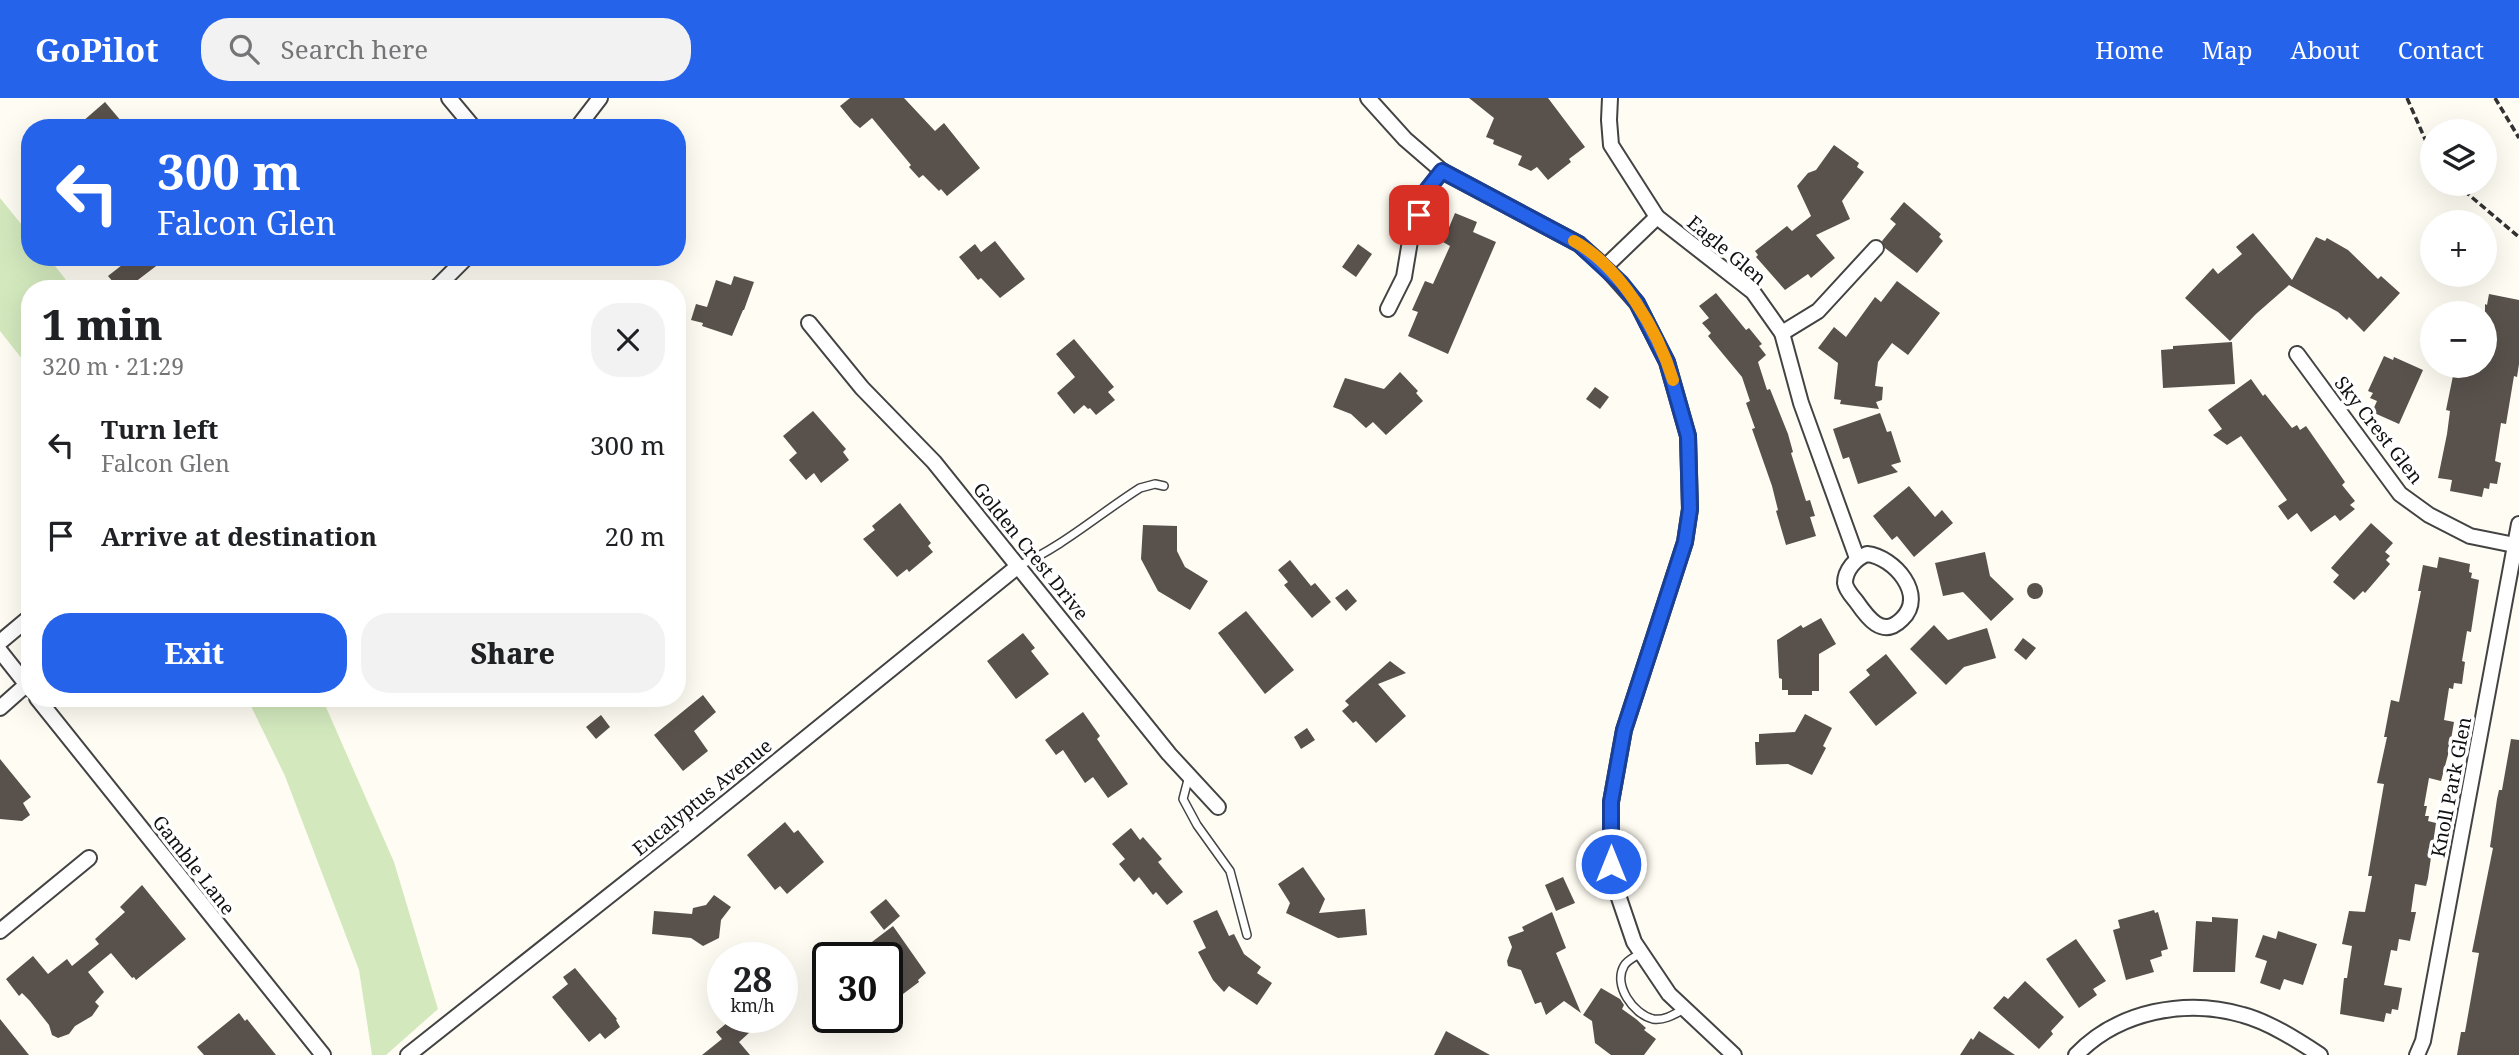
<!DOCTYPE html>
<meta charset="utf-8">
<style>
:root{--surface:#fff;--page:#f2f2f2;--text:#202124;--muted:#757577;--accent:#2563eb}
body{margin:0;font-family:"Noto Serif",serif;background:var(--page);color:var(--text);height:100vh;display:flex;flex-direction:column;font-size:26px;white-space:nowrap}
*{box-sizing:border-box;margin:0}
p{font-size:23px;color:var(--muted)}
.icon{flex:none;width:38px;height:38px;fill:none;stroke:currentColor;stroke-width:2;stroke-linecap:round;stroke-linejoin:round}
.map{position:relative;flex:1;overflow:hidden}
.side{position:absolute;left:21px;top:182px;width:665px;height:427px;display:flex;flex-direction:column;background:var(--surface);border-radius:28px;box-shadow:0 7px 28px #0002}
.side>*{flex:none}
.hud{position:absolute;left:21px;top:21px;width:665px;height:147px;border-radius:28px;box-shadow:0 7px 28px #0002;background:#2563eb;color:#fff;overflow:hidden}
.tools{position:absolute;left:2420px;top:21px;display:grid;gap:14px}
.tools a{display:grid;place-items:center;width:77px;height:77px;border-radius:50%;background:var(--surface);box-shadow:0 7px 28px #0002;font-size:35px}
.speed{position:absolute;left:707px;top:844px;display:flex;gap:14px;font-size:35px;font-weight:700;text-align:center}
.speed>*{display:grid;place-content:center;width:91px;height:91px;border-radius:50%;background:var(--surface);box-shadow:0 7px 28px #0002;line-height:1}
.speed small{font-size:18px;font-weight:400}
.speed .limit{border:4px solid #111;border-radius:10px;background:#fff;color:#111}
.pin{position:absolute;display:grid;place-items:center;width:60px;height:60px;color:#fff;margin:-30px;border-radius:14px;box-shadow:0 4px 10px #0006}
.me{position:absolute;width:77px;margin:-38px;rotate:0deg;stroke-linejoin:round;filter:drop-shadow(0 0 5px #0008)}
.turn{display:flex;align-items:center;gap:24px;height:147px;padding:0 21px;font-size:32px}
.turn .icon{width:91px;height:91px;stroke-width:2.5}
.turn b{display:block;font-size:49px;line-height:60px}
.round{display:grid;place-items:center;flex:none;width:74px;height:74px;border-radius:28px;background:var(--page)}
.summary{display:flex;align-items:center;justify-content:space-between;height:119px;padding:0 21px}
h1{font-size:42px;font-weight:800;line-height:52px}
.cta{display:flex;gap:14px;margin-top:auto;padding:14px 21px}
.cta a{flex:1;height:80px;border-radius:28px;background:var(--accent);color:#fff;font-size:28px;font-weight:800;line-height:80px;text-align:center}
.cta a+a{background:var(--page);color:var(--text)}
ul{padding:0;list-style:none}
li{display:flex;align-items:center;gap:21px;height:91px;padding:0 21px}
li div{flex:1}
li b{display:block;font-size:26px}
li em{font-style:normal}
header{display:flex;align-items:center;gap:42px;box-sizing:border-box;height:98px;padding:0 35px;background:var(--accent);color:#fff}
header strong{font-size:33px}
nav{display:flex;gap:38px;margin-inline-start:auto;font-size:24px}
.search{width:490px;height:63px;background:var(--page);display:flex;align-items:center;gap:18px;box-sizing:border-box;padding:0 24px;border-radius:28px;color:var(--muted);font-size:26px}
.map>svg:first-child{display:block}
.green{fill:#d3e9bd}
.building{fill:#58514c}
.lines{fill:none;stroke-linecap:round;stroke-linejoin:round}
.service-casing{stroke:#434343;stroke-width:10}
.minor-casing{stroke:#434343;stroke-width:18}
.path{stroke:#323232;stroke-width:3.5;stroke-dasharray:7 3.5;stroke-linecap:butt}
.service{stroke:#fff;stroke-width:7}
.minor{stroke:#fff;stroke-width:14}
.route-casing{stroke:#184099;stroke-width:18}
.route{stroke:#2563eb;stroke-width:12}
.slow{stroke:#f59e0b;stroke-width:12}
.labels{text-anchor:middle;stroke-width:7;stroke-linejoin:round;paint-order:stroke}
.street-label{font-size:19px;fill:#101010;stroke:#fff}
</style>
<header>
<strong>GoPilot</strong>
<div class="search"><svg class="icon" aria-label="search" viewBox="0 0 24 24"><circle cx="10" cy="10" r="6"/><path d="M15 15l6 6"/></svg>Search here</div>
<nav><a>Home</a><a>Map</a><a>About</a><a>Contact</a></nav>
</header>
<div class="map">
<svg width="2519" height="957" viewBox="0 0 2519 957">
<rect width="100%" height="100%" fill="#fffcf3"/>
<g class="green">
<polygon points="0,100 30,137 30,159 48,159 73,191 30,191 30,271 0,233"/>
<polygon points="247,600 322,600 394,764 438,911 386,957 372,957 359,872 285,678"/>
</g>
<g class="building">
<polygon points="850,0 904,0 935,33 944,25 980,70 947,98 941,91 939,93 923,77 919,80 909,69 911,67 872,20 860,30 854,25 840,8"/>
<polygon points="1469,0 1548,0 1585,49 1569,61 1571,64 1548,82 1537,69 1531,73 1518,67 1522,58 1493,46 1494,42 1486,39 1494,20"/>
<polygon points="105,4 127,30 75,30"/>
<polygon points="1834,47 1859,65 1857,69 1864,74 1842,103 1850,121 1816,137 1835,160 1811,180 1808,176 1785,192 1756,159 1758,157 1755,153 1787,128 1792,133 1811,118 1797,88 1808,75 1816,72"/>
<polygon points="1904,104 1941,136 1939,139 1943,143 1917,175 1885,150 1882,143 1896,126 1890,121"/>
<polygon points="1455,115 1477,124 1473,134 1496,144 1448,256 1408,238 1418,214 1412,212 1425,183 1433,186 1450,148 1443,144"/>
<polygon points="2253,135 2292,182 2316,139 2325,143 2327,140 2348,152 2378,181 2381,178 2400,195 2364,234 2349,219 2347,222 2338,214 2289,187 2256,216 2230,243 2185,200 2213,170 2218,176 2242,156 2236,149"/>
<polygon points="995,143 1025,181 1000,200 981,180 978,182 959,159 975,146 981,154"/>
<polygon points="1358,146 1372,156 1356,179 1342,169"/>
<polygon points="116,159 168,159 126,191 119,191 108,178 122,167"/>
<polygon points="734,178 754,184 744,212 743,212 732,238 702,228 703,225 691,222 696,206 707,209 716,182 731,187"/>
<polygon points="1897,183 1940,215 1908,257 1892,245 1878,264 1875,288 1883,289 1882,302 1876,304 1879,311 1840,306 1841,302 1834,301 1838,265 1818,250 1834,229 1846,239 1875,199 1881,204"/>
<polygon points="1716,195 1746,232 1749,230 1762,246 1759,248 1766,257 1758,264 1767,292 1770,291 1788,336 1793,354 1791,355 1806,403 1810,402 1815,418 1810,419 1816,438 1786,447 1776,413 1778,412 1772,388 1752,331 1755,330 1746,305 1750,303 1742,279 1708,238 1711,235 1702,225 1709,220 1699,208"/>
<polygon points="2489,196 2519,202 2519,266 2517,279 2514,278 2506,326 2501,325 2495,363 2501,365 2497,386 2490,385 2489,391 2484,390 2482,399 2450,393 2452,382 2438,380 2447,336 2450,313 2446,312 2455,268 2485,268 2485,206 2487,207"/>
<polygon points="1074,241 1114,289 1108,294 1115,302 1096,317 1090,310 1088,311 1084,307 1074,316 1057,295 1075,279 1056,256"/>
<polygon points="2232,244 2235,286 2163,290 2161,252 2173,251 2173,248"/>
<polygon points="2384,258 2393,262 2394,259 2423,272 2399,326 2372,314 2377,303 2370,300 2373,295 2368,293"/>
<polygon points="1400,274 1418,293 1416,295 1423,303 1386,337 1373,324 1366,330 1351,316 1333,309 1345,280 1384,291"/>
<polygon points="2251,281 2263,298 2265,296 2292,330 2297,327 2300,332 2306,328 2345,384 2342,387 2355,403 2350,407 2355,411 2340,423 2335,417 2311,434 2297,415 2288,422 2278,408 2287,402 2241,338 2227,347 2213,337 2222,331 2208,312"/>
<polygon points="1595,289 1609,299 1600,311 1586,301"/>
<polygon points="813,313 846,351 843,354 849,362 821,385 814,375 806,382 789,362 797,355 783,338"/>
<polygon points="1880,315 1887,334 1891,333 1901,364 1891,367 1898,374 1858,386 1849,359 1843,361 1833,331"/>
<polygon points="1909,388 1935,419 1942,412 1953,425 1914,459 1897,438 1892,442 1873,418"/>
<polygon points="900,405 931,445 928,448 933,454 909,474 907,471 897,479 863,441 875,432 872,428"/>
<polygon points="2371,425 2393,445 2385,454 2390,458 2386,462 2390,466 2365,495 2363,493 2354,502 2333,484 2339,477 2331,470"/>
<polygon points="1143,427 1177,428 1177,453 1185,469 1208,483 1190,512 1158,493 1141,461"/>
<polygon points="1985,454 1990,478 2014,501 1991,523 1963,494 1943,498 1935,465"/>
<polygon points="2439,459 2470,466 2469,474 2472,475 2471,480 2479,482 2471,534 2467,533 2462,563 2465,564 2462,586 2454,585 2453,591 2449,590 2444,622 2454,624 2449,653 2441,683 2429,680 2424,708 2427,708 2425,718 2429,718 2428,723 2436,725 2428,780 2426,788 2415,786 2411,814 2416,814 2410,843 2399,841 2397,853 2391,852 2384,887 2402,890 2398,912 2392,911 2391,916 2386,915 2384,924 2340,916 2344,880 2347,880 2352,848 2342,846 2349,813 2365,814 2372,778 2368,778 2384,686 2377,685 2387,639 2384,639 2391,602 2399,604 2421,493 2418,493 2423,467 2437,470"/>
<polygon points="1290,462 1311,488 1315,485 1331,504 1312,520 1284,487 1288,484 1278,472"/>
<circle cx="2035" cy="493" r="8"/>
<polygon points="1347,491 1357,503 1346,513 1335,500"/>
<polygon points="1246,513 1294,572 1265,596 1218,535"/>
<polygon points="1821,520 1836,546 1819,556 1819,593 1812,593 1812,597 1788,597 1788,592 1782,592 1782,581 1779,580 1777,542 1801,527 1803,530"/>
<polygon points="1934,527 1948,542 1987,530 1996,560 1964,569 1946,587 1910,551"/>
<polygon points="1023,535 1035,550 1031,553 1049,576 1016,601 987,563"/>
<polygon points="2023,540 2036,550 2026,562 2014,552"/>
<polygon points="1886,556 1917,595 1876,628 1849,594 1870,577 1866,572"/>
<polygon points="1390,563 1406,575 1378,586 1406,618 1376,645 1356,623 1353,625 1342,613 1349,607 1345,603"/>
<polygon points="703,597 716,614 694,633 708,653 683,673 654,637"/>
<polygon points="1083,614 1100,638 1097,641 1128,686 1108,700 1093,679 1085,685 1063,652 1056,657 1045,642"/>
<polygon points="1805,616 1832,630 1823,648 1826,650 1812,677 1788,666 1756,667 1755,644 1759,644 1759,636 1795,634"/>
<polygon points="601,617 610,629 596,641 586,629"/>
<polygon points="1307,630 1315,642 1301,651 1294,639"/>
<polygon points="2511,641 2519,642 2519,957 2457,957 2461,934 2465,934 2479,855 2472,854 2493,750 2490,749 2497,701 2499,692 2502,692"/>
<polygon points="0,661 31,699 23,705 30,717 22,723 0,721"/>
<polygon points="785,724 794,735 798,732 824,764 787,796 780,788 775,792 747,757"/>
<polygon points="1131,730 1140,742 1143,739 1162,761 1158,764 1183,794 1167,807 1156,794 1153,797 1139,779 1134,784 1119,766 1125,761 1112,746"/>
<polygon points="1303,769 1325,801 1319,815 1365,811 1367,837 1338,840 1286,815 1290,805 1278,786"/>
<polygon points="1563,779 1575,805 1556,813 1545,787"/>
<polygon points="142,787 186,841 136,882 134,879 132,880 111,855 88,874 104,894 95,904 99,908 92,918 75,928 69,936 58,940 52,937 49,927 30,903 22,895 19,898 6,881 33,858 48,876 67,861 72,868 99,846 95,841 125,814 120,809"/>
<polygon points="714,797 731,809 721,822 719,840 703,848 691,840 652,836 654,813 692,816 693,810 706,807"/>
<polygon points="886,801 900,818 884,832 870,814"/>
<polygon points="1217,812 1229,838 1234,836 1244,856 1261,869 1257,875 1272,885 1257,907 1229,888 1224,894 1213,882 1198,854 1206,850 1193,823"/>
<polygon points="2154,812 2155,815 2158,814 2168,851 2161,853 2162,858 2150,862 2154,874 2126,882 2113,832 2120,830 2118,822"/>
<polygon points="1552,814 1566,850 1556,855 1581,915 1564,903 1546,917 1541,904 1535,906 1521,872 1508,868 1507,863 1512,849 1508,839 1524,833 1522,829"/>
<polygon points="2212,819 2238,821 2235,874 2193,874 2196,823 2212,824"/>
<polygon points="893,828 926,875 918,882 919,884 887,908 887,859 852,859"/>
<polygon points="2278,833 2317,846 2303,887 2284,881 2280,892 2260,885 2267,863 2255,859 2263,837 2276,841"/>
<polygon points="2076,841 2106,883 2093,891 2097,897 2079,910 2046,861"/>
<polygon points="575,870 617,921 616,922 620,929 605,941 600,935 589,944 552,899 568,886 563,879"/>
<polygon points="2025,883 2064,919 2051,933 2053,936 2039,951 1993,910 2004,898 2008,901"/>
<polygon points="1601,890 1620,901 1624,907 1622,911 1636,921 1646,930 1644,932 1656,941 1644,957 1611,957 1595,945 1592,923 1583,917"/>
<polygon points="239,915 245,923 247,921 276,957 204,957 197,949"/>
<polygon points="734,919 750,934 739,944 750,957 702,957 722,941 716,934"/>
<polygon points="0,921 29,957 0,957"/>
<polygon points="1446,933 1490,957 1434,957"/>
<polygon points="1979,933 2015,957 1960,957 1971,940 1973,942"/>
</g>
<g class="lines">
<defs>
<g id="service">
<path d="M1018 468C1062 449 1099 416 1140 390L1155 386 1164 388"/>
<polyline points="1189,678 1183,701 1197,727 1230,773 1247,837"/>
<path d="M1641 855C1635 859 1627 862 1624 868 1613 887 1633 916 1653 921 1664 923 1675 916 1684 911"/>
</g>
<g id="minor">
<polyline points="449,0 474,30"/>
<polyline points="1368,0 1405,41 1442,73 1579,146 1605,169 1637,205 1667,264 1688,338 1690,411 1685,444 1624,632 1611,704 1611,766 1617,794 1634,844 1669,896 1734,957"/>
<polyline points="1610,0 1609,22 1611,47 1657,119 1753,194 1782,235 1801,305 1857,460"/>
<polyline points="577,30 600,0"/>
<polyline points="1605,169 1657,119"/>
<polyline points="435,191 467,159"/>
<polyline points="1388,211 1404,179 1410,143 1427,92 1442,73"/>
<polyline points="809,225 862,290 934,364 1169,656 1218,709"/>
<polyline points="1782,235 1818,213 1876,150"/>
<polyline points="2297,256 2400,396 2429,417 2470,438 2519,448"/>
<path d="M1867 456C1894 459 1927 497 1902 521 1882 541 1867 519 1856 503 1852 498 1846 492 1845 485 1845 472 1856 460 1867 456Z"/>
<polyline points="0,544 30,519"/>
<polyline points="0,553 30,591"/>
<polyline points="37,600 323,957"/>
<polyline points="0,610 26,587"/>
<polyline points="0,833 89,760"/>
<polyline points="408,957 691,733 1017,469"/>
<path d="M2076 957C2118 913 2186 900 2243 917 2269 924 2297 942 2320 957"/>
<polyline points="2417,957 2423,943 2519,426"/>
</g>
</defs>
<use href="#service" class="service-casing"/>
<use href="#minor" class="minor-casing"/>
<g class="path">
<polyline points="2407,0 2432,57"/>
<polyline points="2495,0 2519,40"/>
<polyline points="2456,86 2519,139"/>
</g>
<use href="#service" class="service"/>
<use href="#minor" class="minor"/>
</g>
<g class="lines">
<defs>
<polyline id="route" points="1419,117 1427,92 1442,73 1579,146 1621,185 1637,205 1667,264 1688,338 1690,411 1685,444 1624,632 1611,704 1611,766"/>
</defs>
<use href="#route" class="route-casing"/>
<use href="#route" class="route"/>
<path class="slow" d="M1574 143C1621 169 1658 233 1673 282"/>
</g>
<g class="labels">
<g class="street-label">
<text transform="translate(1727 152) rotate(40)" y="7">Eagle Glen</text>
<text transform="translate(2379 332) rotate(52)" y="7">Sky Crest Glen</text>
<text transform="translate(1031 453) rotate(51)" y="7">Golden Crest Drive</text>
<text transform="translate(2451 689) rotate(-79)" y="7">Knoll Park Glen</text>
<text transform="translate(702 699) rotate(-39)" y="7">Eucalyptus Avenue</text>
<text transform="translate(194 767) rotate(52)" y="7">Gamble Lane</text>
</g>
</g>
</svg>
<div class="tools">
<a><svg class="icon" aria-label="layers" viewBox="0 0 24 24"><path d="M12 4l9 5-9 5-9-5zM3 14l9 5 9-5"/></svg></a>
<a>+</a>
<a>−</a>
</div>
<div class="speed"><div>28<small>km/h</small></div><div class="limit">30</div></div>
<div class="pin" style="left:1419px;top:117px;background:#d93025"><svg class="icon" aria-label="arrive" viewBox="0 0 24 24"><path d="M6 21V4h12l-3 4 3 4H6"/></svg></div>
<svg class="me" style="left:1611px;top:766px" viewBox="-20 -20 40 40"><circle r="17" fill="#2563eb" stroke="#fff" stroke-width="3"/><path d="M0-11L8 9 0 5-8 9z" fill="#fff"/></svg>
<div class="hud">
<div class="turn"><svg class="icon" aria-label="left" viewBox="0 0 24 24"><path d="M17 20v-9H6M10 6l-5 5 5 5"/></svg><div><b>300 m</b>Falcon Glen</div></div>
</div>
<section class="side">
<div class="summary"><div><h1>1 min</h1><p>320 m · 21:29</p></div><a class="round"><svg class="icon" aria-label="close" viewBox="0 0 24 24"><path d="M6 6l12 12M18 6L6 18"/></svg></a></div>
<ul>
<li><svg class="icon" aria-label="left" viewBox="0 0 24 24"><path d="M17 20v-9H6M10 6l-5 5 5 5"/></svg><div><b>Turn left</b><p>Falcon Glen</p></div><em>300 m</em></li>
<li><svg class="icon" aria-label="arrive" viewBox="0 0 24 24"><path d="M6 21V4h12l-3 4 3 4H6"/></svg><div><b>Arrive at destination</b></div><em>20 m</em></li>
</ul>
<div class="cta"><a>Exit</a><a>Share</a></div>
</section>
</div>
